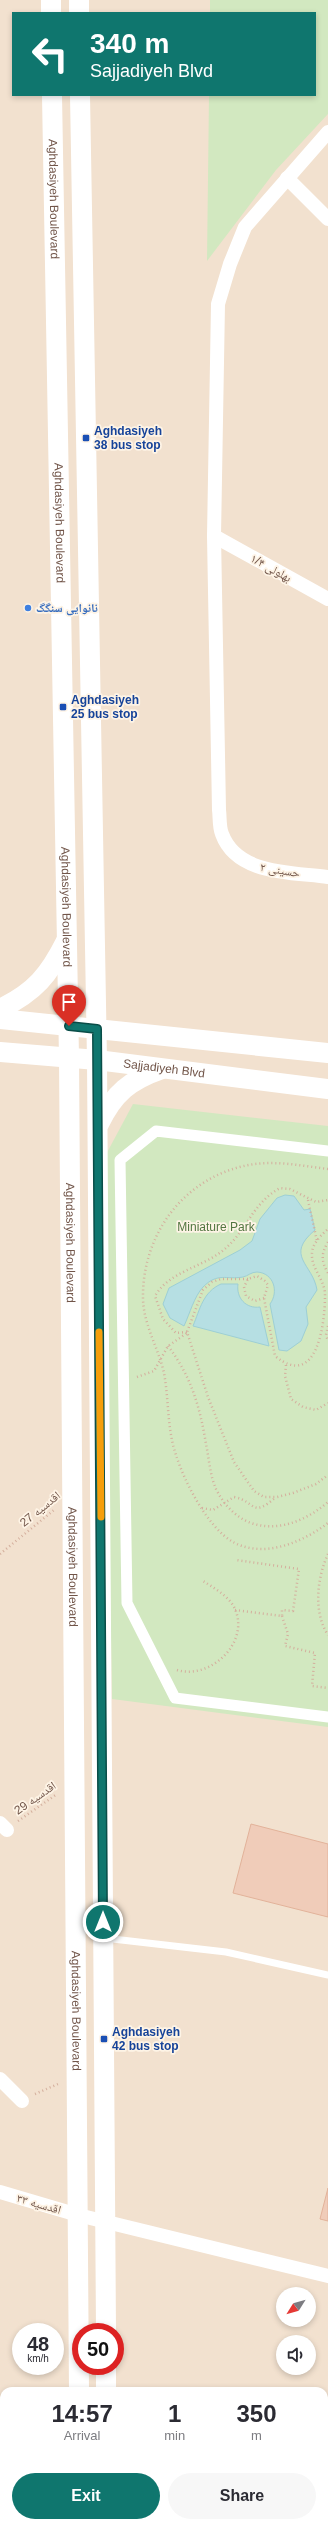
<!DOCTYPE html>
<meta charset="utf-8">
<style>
:root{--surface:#fff;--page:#f7f7f7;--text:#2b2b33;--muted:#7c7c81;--accent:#0f766e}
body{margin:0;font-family:Helvetica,"Noto Naskh Arabic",sans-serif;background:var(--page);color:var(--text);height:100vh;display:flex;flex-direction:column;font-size:15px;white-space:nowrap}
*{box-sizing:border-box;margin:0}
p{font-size:13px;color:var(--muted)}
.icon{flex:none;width:22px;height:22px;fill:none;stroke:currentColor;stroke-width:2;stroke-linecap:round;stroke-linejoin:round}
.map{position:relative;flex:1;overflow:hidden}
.side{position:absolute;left:0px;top:2387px;width:328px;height:140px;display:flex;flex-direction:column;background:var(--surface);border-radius:12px 12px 0 0;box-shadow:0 2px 6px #0003}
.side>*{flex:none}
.banner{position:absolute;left:12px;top:12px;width:304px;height:84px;border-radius:0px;box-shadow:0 2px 6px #0003;background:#0f766e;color:#fff;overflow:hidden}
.needle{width:26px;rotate:233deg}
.controls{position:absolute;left:276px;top:2287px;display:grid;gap:8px}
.controls a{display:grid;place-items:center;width:40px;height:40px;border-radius:50%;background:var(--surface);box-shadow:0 2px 6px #0003;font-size:20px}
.speed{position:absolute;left:12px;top:2323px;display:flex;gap:8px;font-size:20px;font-weight:700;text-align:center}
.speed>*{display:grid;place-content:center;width:52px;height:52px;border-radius:50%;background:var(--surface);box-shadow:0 2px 6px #0003;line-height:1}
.speed small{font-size:10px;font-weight:400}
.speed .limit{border:6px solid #d22;background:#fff;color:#111}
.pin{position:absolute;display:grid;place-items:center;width:34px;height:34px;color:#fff;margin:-41px -17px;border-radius:50% 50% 50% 0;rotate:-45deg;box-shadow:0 0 4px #0007}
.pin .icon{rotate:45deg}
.me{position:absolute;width:44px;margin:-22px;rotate:0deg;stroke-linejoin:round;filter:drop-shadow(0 0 3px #0008)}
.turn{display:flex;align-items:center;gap:14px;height:84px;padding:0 12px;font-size:18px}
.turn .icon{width:52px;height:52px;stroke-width:2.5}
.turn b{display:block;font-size:28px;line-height:34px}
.eta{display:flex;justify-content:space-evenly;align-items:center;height:68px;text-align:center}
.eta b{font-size:24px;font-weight:700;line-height:28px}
.action{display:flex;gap:8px;margin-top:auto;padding:8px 12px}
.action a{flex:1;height:46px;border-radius:24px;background:var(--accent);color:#fff;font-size:16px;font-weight:700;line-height:46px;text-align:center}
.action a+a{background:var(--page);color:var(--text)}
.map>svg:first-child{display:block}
.residential{fill:#f2e1cf;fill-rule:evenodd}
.green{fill:#d2e8c0}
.water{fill:#b6dfe3;stroke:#9dcfd5}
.building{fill:#f0ccb9;stroke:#e2b29a}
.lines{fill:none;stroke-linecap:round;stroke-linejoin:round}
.path{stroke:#d4af9d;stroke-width:2.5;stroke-dasharray:1 3;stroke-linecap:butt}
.service{stroke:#fff;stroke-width:7}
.pedestrian{stroke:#fff;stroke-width:11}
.minor{stroke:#fff;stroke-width:14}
.secondary{stroke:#fff;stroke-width:20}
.route-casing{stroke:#0a4d48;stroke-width:10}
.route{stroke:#0f766e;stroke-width:7}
.slow{stroke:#f59e0b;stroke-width:7}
.transit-dot{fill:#1a4fb4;stroke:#fef4e6;stroke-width:1.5}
.shop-dot{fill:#3f7fe0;stroke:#fef4e6;stroke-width:1.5}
.labels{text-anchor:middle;stroke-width:3.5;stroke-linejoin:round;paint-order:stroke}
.street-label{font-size:12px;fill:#715549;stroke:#fef4e6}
.transit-label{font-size:12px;font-weight:bold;fill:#164399;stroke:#fef4e6;text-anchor:start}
.shop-label{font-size:12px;font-weight:bold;fill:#366cbe;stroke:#fef4e6;text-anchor:start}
.park-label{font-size:12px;fill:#547742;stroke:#fef4e6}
</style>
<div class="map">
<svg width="328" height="2527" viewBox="0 0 328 2527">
<rect width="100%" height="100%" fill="#fbefe0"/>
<path class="residential" d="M0 0H328V2527H0ZM13 13H315V95H13ZM283 2294H309V2320H283ZM21 2332H55V2366H21ZM81 2332H115V2366H81ZM283 2342H309V2368H283ZM4 2391H324V2523H4Z"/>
<g class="green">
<polygon points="210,0 328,0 328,114 276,170 207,261 209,95 315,95 315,13 210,13"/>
<polygon points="133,1104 328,1126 328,1727 112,1699 103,1160"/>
</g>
<g class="water">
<path d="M285 1195 294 1196 304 1210 310 1209 315 1230C284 1256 313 1264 317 1290L306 1307 308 1324 301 1341 287 1351 279 1350 270 1304C279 1292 274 1273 257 1272 251 1272 248 1276 243 1277 226 1280 218 1272 203 1287 194 1297 190 1313 184 1326L170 1318 163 1304 169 1288 240 1250 252 1241 260 1219 277 1198Z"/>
<path d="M221 1284H238C236 1298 246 1309 260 1307L269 1346 193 1326C200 1309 203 1292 221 1284Z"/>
</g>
<g class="building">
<polygon points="251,1824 328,1844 328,1917 233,1893"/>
<polygon points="328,2188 328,2221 320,2219"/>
</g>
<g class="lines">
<g class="path">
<path d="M328 1169C304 1166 279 1161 255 1164 189 1173 144 1229 143 1294 142 1323 158 1346 164 1373 169 1400 167 1429 176 1455 184 1481 208 1528 233 1542 264 1559 303 1542 328 1523"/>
<polyline points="308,1200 317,1241"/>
<path d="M328 1242C321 1254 321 1261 328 1273"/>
<polyline points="248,1279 221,1279 212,1282 203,1290 187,1332 208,1397 234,1462 254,1491 264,1497 277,1497 293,1493 316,1484 328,1475"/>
<path d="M264 1298 255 1301 246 1296 244 1287 248 1279 257 1276 265 1281 268 1285 264 1298 275 1356C317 1390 325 1324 325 1295 325 1281 313 1270 312 1257 311 1245 319 1237 328 1229"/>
<polyline points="328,1326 326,1335 328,1341"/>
<path d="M187 1332 176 1333 163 1319 155 1296C170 1270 206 1267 227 1247 247 1229 253 1203 280 1188L290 1189 316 1202 328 1200"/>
<path d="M168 1346C191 1376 200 1407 206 1444 209 1458 210 1476 216 1489 241 1539 291 1534 328 1502"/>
<polyline points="286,1365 285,1376 291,1399 303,1407 316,1410 328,1403"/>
<polyline points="137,1377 154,1371 168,1346 187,1333"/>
<path d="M202 1508 213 1510 234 1497C256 1501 251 1519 276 1497"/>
<polyline points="0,1554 54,1510"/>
<path d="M328 1554C317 1578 313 1612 328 1635"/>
<polyline points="235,1610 282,1616 282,1610 293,1611 299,1569 236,1560"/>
<polyline points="282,1616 288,1634 285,1646 315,1653 312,1686 328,1688"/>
<path d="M177 1670C210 1680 250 1643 235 1609 229 1596 214 1588 203 1581"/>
<polyline points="18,1821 57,1794"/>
<polyline points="35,2094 58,2084"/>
</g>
<polyline class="service" points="104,1938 226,1952 328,1975"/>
<polyline class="pedestrian" points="328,1151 156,1131 120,1160 127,1603 175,1698 328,1717"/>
<g class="minor">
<path d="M328 132 245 227 230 264 218 304 214 536 219 810C220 817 219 827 222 834 237 875 292 872 328 877"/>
<polyline points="287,178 328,219"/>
<polyline points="214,536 328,599"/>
<polyline points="0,1823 7,1830"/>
<polyline points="0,2079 22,2101"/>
<polyline points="0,2192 78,2215 328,2276"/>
<polyline points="0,2409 4,2413"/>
</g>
<g class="secondary">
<polyline points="51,0 51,13"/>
<polyline points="79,0 79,13"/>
<path id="s1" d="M52 95 69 1058 79 2391"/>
<polyline points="80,95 97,1060 106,2332"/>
<path d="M0 1009C35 992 49 975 66 941"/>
<polyline points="0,1019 328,1053"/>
<path id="s2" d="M0 1052 97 1060 328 1089"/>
<path d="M99 1124C114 1093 130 1080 162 1069"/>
<polyline points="106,2366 106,2391"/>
<polyline points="80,2523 80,2527"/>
<polyline points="107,2523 107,2527"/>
</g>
</g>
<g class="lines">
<defs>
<polyline id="route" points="69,1026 97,1029 103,1922"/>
</defs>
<use href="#route" class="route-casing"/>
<use href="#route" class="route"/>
<polyline class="slow" points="99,1332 101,1517"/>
</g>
<g class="transit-dot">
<rect x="82" y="434" width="8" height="8" rx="2"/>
<rect x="59" y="703" width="8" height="8" rx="2"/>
<rect x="100" y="2035" width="8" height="8" rx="2"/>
</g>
<circle class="shop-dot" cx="28" cy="608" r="4"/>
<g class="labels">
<g class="street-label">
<text dy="4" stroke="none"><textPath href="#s1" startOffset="104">Aghdasiyeh Boulevard</textPath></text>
<text dy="4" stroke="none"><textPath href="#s1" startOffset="428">Aghdasiyeh Boulevard</textPath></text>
<text transform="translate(271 568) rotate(29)" y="4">بهلولی ۱/۴</text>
<text transform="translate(280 870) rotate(9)" y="4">حسینی ۲</text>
<text dy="4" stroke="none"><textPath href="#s1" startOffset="812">Aghdasiyeh Boulevard</textPath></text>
<text dy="4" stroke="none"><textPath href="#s2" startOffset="165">Sajjadiyeh Blvd</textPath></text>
<text dy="4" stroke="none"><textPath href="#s1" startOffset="1148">Aghdasiyeh Boulevard</textPath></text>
<text transform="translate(40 1509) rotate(-39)" y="4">اقدسیه 27</text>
<text dy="4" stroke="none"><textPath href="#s1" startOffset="1472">Aghdasiyeh Boulevard</textPath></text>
<text transform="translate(35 1798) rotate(-35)" y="4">اقدسیه 29</text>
<text dy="4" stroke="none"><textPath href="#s1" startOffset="1916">Aghdasiyeh Boulevard</textPath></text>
<text transform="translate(39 2204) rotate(16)" y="4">اقدسیه ۳۳</text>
</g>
<g class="transit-label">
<text x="94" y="435">Aghdasiyeh<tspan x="94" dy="14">38 bus stop</tspan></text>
<text x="71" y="704">Aghdasiyeh<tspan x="71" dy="14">25 bus stop</tspan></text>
<text x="112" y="2036">Aghdasiyeh<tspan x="112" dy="14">42 bus stop</tspan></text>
</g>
<g class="shop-label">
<text x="36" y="612">نانوایی سنگگ</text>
</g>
<g class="park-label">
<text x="216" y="1231">Miniature Park</text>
</g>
</g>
</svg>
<div class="controls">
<a><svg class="needle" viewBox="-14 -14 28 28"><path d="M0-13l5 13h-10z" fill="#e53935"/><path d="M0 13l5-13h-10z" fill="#7c7c81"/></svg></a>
<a><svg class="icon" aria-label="sound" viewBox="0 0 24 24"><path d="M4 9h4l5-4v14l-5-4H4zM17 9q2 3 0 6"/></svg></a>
</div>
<div class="speed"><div>48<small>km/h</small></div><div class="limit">50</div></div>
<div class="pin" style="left:69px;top:1026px;background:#d93025"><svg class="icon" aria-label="arrive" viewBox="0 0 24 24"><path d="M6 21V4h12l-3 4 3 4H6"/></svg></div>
<svg class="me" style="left:103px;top:1922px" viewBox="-20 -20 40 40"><circle r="17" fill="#0f766e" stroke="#fff" stroke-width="3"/><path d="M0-11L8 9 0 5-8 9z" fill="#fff"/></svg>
<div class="banner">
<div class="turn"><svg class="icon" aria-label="left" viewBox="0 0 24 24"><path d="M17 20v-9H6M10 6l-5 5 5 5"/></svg><div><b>340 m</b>Sajjadiyeh Blvd</div></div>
</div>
<section class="side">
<div class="eta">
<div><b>14:57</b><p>Arrival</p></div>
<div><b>1</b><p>min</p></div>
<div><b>350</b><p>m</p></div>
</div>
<div class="action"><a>Exit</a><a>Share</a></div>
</section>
</div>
